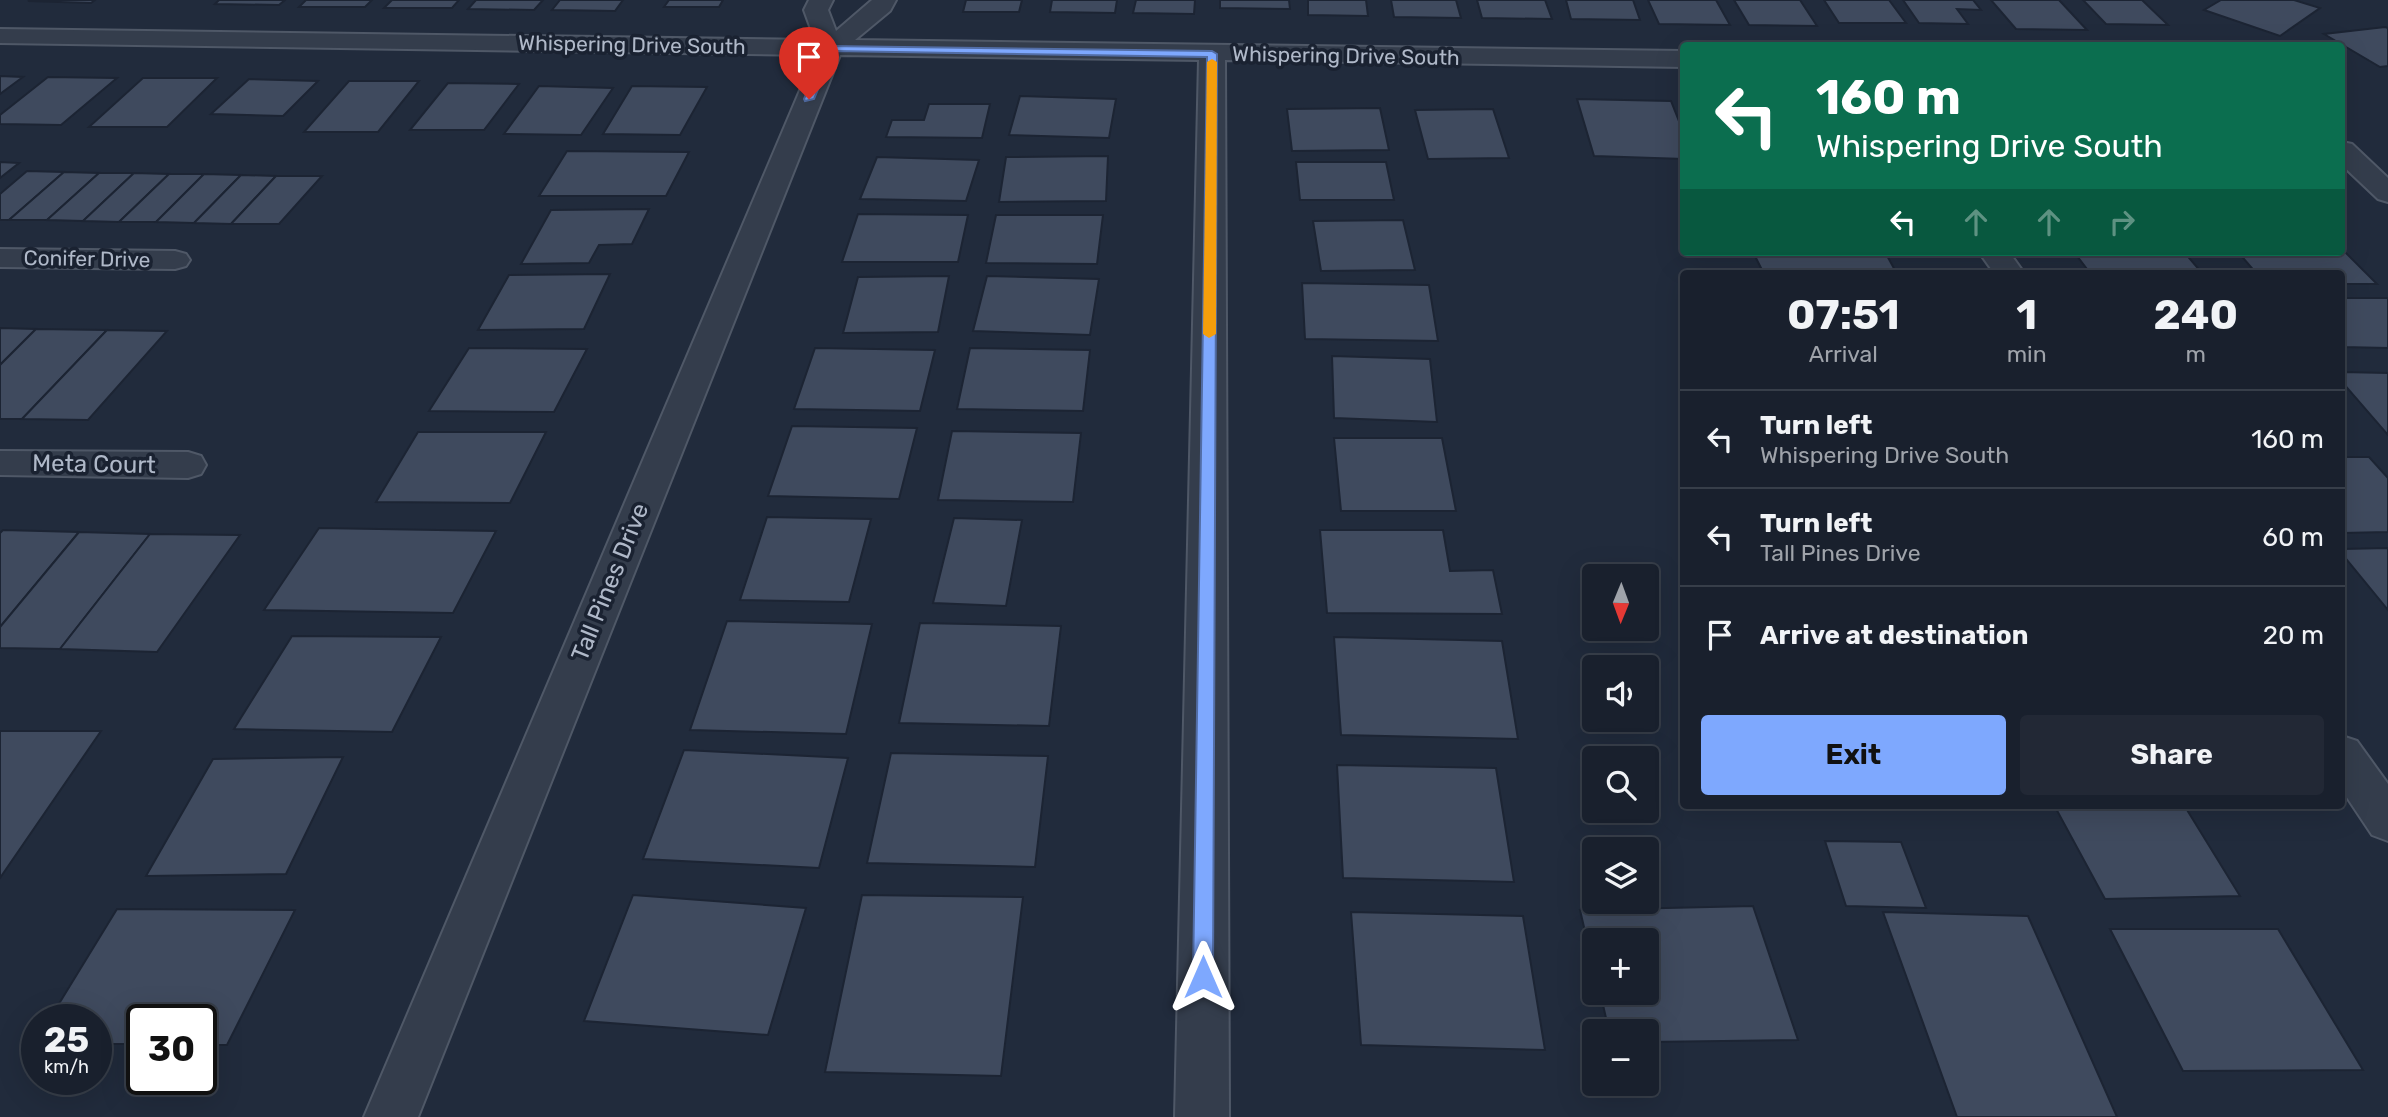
<!DOCTYPE html>
<meta charset="utf-8">
<style>
:root{--surface:#19202d;--page:#222835;--text:#f1f3f6;--muted:#9fa3aa;--line:#373e49;--accent:#7ea8fe}
body{margin:0;font-family:Rubik,sans-serif;background:var(--page);color:var(--text);height:100vh;display:flex;flex-direction:column;font-size:26px;white-space:nowrap}
*{box-sizing:border-box;margin:0}
p{font-size:23px;color:var(--muted)}
.icon{flex:none;width:38px;height:38px;fill:none;stroke:currentColor;stroke-width:2;stroke-linecap:round;stroke-linejoin:round}
.map{position:relative;flex:1;overflow:hidden}
.panel{position:absolute;left:1680px;top:270px;width:665px;height:539px;display:flex;flex-direction:column;background:var(--surface);border-radius:7px;box-shadow:0 7px 28px #0002,0 0 0 2px var(--line)}
.panel>*{flex:none}
.top-card{position:absolute;left:1680px;top:42px;width:665px;height:214px;border-radius:7px;box-shadow:0 7px 28px #0002,0 0 0 2px var(--line);background:#0b6e4f;color:#fff;overflow:hidden}
.needle{width:46px;rotate:181deg}
.tools{position:absolute;left:1582px;top:564px;display:grid;gap:14px}
.tools a{display:grid;place-items:center;width:77px;height:77px;border-radius:7px;background:var(--surface);box-shadow:0 7px 28px #0002,0 0 0 2px var(--line);font-size:35px}
.speed{position:absolute;left:21px;top:1004px;display:flex;gap:14px;font-size:35px;font-weight:700;text-align:center}
.speed>*{display:grid;place-content:center;width:91px;height:91px;border-radius:50%;background:var(--surface);box-shadow:0 7px 28px #0002,0 0 0 2px var(--line);line-height:1}
.speed small{font-size:18px;font-weight:400}
.speed .limit{border:4px solid #111;border-radius:10px;background:#fff;color:#111}
.pin{position:absolute;display:grid;place-items:center;width:60px;height:60px;color:#fff;margin:-72px -30px;border-radius:50% 50% 50% 0;rotate:-45deg;box-shadow:0 0 7px #0007}
.pin .icon{rotate:45deg}
.me{position:absolute;width:77px;margin:-38px;rotate:0deg;stroke-linejoin:round;filter:drop-shadow(0 0 5px #0008)}
.turn{display:flex;align-items:center;gap:24px;height:147px;padding:0 21px;font-size:32px}
.turn .icon{width:91px;height:91px;stroke-width:2.5}
.turn b{display:block;font-size:49px;line-height:60px}
.lanes{display:flex;align-items:center;height:66px;padding:0 21px;background:#0003;justify-content:center;gap:35px;direction:ltr}
.lanes .off{opacity:.35}
.eta{display:flex;justify-content:space-evenly;align-items:center;height:119px;text-align:center}
.eta b{font-size:42px;font-weight:700;line-height:49px}
.button{display:flex;gap:14px;margin-top:auto;padding:14px 21px}
.button a{flex:1;height:80px;border-radius:7px;background:var(--accent);color:#111;font-size:28px;font-weight:700;line-height:80px;text-align:center}
.button a+a{background:var(--page);color:var(--text)}
ul{padding:0;list-style:none}
li{display:flex;align-items:center;gap:21px;height:98px;padding:0 21px;border-top:2px solid var(--line)}
li div{flex:1}
li b{display:block;font-size:26px}
li em{font-style:normal}
.map>svg:first-child{display:block}
.building{fill:#3f4a5e;stroke:#1c2433;stroke-width:2}
.lines{fill:none;stroke-linecap:round;stroke-linejoin:round}
.street-casing{stroke:#4f5867;stroke-width:4}
.street{fill:#343d4c;fill-rule:evenodd}
.route{fill:#7ea8fe;stroke:#526da5;stroke-width:2}
.slow{fill:#f59e0b}
.labels{text-anchor:middle;stroke-width:7;stroke-linejoin:round;paint-order:stroke}
.far-street-label{font-size:21px;fill:#afb8c8;stroke:#1a2231}
.street-label{font-size:24px;fill:#afb8c8;stroke:#1a2231}
</style>
<div class="map">
<svg width="2388" height="1117" viewBox="0 0 2388 1117">
<rect width="100%" height="100%" fill="#212b3c"/>
<g class="building">
<polygon points="30,0 95,0 91,3 28,1"/>
<polygon points="219,0 285,0 279,5 215,4"/>
<polygon points="306,0 372,0 365,7 299,7"/>
<polygon points="392,0 459,0 452,8 384,8"/>
<polygon points="476,0 543,0 534,10 468,9"/>
<polygon points="560,0 623,0 615,11 552,10"/>
<polygon points="669,0 723,0 719,7 664,7"/>
<polygon points="966,0 1022,0 1019,12 963,12"/>
<polygon points="1052,0 1117,0 1115,13 1050,12"/>
<polygon points="1136,0 1195,0 1194,14 1133,13"/>
<polygon points="1220,0 1289,0 1290,9 1220,8"/>
<polygon points="1308,0 1366,0 1368,16 1308,15"/>
<polygon points="1391,0 1456,0 1461,18 1394,17"/>
<polygon points="1477,0 1545,0 1552,19 1482,18"/>
<polygon points="1566,0 1633,0 1640,20 1571,19"/>
<polygon points="1648,0 1716,0 1730,25 1659,24"/>
<polygon points="1734,0 1800,0 1817,26 1749,25"/>
<polygon points="1824,0 1889,0 1906,23 1839,23"/>
<polygon points="1903,0 1973,0 1981,10 1957,9 1968,24 1919,23"/>
<polygon points="1991,0 2059,0 2087,30 2016,29"/>
<polygon points="2083,0 2142,0 2168,25 2106,24"/>
<polygon points="2221,0 2294,0 2320,8 2280,36 2204,10"/>
<polygon points="2385,27 2388,28 2388,66 2380,67 2324,34"/>
<polygon points="0,76 23,77 0,94"/>
<polygon points="48,77 117,78 61,125 0,124 0,115"/>
<polygon points="143,78 217,78 167,127 89,127"/>
<polygon points="249,79 318,81 283,116 211,114"/>
<polygon points="349,81 419,81 378,132 304,132"/>
<polygon points="448,83 519,84 484,130 410,130"/>
<polygon points="539,86 613,88 581,135 504,134"/>
<polygon points="632,86 707,87 680,135 603,134"/>
<polygon points="1020,96 1116,99 1109,138 1009,135"/>
<polygon points="1577,99 1671,101 1684,134 1684,159 1594,156"/>
<polygon points="929,104 990,104 982,138 886,137 892,120 924,120"/>
<polygon points="1380,108 1389,150 1292,151 1287,109"/>
<polygon points="1493,109 1509,158 1428,159 1415,110"/>
<polygon points="567,151 689,152 666,196 539,196"/>
<polygon points="1108,156 1106,201 999,202 1006,157"/>
<polygon points="877,157 979,160 966,201 860,199"/>
<polygon points="0,162 19,163 0,178"/>
<polygon points="1296,162 1386,162 1394,200 1300,200"/>
<polygon points="27,171 64,172 9,220 0,220 0,194"/>
<polygon points="64,172 99,173 47,220 9,220"/>
<polygon points="99,173 134,173 83,221 47,220"/>
<polygon points="134,173 169,174 119,222 83,221"/>
<polygon points="169,174 204,174 156,222 119,222"/>
<polygon points="204,174 241,175 194,223 156,222"/>
<polygon points="241,175 276,176 231,224 194,223"/>
<polygon points="276,176 322,176 279,224 231,224"/>
<polygon points="649,209 632,244 599,245 589,263 521,264 551,210"/>
<polygon points="858,214 968,215 958,262 842,262"/>
<polygon points="996,215 1103,215 1097,264 986,263"/>
<polygon points="1403,220 1415,270 1321,271 1313,221"/>
<polygon points="2342,249 2377,284 2342,284 2342,273 2256,273 2238,252 2342,252"/>
<polygon points="1753,252 1885,252 1896,272 1762,270"/>
<polygon points="2074,252 2184,252 2202,273 2090,273"/>
<polygon points="610,274 584,329 478,330 509,275"/>
<polygon points="949,276 938,332 843,333 858,277"/>
<polygon points="987,276 1099,279 1090,335 973,331"/>
<polygon points="1302,283 1429,285 1438,341 1305,339"/>
<polygon points="2342,298 2388,298 2388,348 2342,347"/>
<polygon points="0,328 36,329 0,365"/>
<polygon points="36,329 107,330 22,419 0,419 0,365"/>
<polygon points="107,330 167,331 88,420 22,419"/>
<polygon points="469,348 587,349 554,412 429,411"/>
<polygon points="815,348 935,350 920,411 794,409"/>
<polygon points="970,348 1090,350 1083,411 957,409"/>
<polygon points="1332,356 1430,359 1437,422 1334,418"/>
<polygon points="2342,372 2388,373 2388,435 2342,382"/>
<polygon points="792,426 917,428 899,499 768,496"/>
<polygon points="952,431 1081,433 1073,502 938,500"/>
<polygon points="418,432 546,432 510,503 376,502"/>
<polygon points="1334,438 1442,438 1456,511 1341,511"/>
<polygon points="2342,457 2369,457 2388,478 2388,532 2342,533"/>
<polygon points="767,517 871,519 849,602 740,600"/>
<polygon points="954,518 1022,520 1006,606 933,603"/>
<polygon points="319,528 496,531 453,613 264,610"/>
<polygon points="3,530 79,532 0,627 0,533"/>
<polygon points="1320,530 1443,530 1450,571 1493,570 1502,614 1327,613"/>
<polygon points="79,532 150,534 60,649 0,648 0,627"/>
<polygon points="150,534 240,535 157,652 60,649"/>
<polygon points="2388,548 2388,610 2342,554 2342,549"/>
<polygon points="727,621 872,624 846,734 690,730"/>
<polygon points="920,623 1061,626 1049,726 899,723"/>
<polygon points="292,636 441,637 392,732 234,729"/>
<polygon points="1334,637 1502,641 1518,739 1341,735"/>
<polygon points="0,731 101,731 0,878"/>
<polygon points="684,750 848,758 819,868 643,859"/>
<polygon points="891,753 1048,756 1035,867 867,863"/>
<polygon points="343,757 286,874 146,876 213,759"/>
<polygon points="1337,765 1496,768 1514,882 1343,878"/>
<polygon points="2054,805 2184,805 2240,896 2105,899"/>
<polygon points="1825,841 1901,842 1926,908 1846,906"/>
<polygon points="633,895 806,908 768,1035 584,1021"/>
<polygon points="862,895 1023,897 1001,1076 825,1072"/>
<polygon points="1753,906 1798,1040 1647,1042 1647,1031 1609,1031 1600,992 1647,992 1647,940 1594,940 1594,970 1580,910"/>
<polygon points="117,909 295,910 227,1045 201,1045 201,1020 142,1020 142,1044 96,1044 96,1020 49,1020"/>
<polygon points="1351,912 1523,916 1545,1050 1361,1045"/>
<polygon points="1883,912 2028,916 2117,1117 1957,1117"/>
<polygon points="2110,929 2278,929 2363,1070 2183,1071"/>
</g>
<g class="lines">
<defs>
<g id="street">
<polygon points="809,0 833,0 828,10 836,31 872,0 896,0 890,11 855,40 1684,51 1684,67 1225,60 1229,1117 1175,1117 1199,60 840,55 418,1117 364,1117 815,55 0,43 0,29 815,40 804,10"/>
<polygon points="2342,142 2352,144 2388,178 2388,202 2378,199 2342,165"/>
<polygon points="0,249 175,251 186,254 190,260 186,266 175,269 0,267"/>
<polygon points="1979,252 2009,252 2024,273 1994,273"/>
<polygon points="0,451 188,452 201,456 206,465 201,474 188,478 0,475"/>
<polygon points="2342,736 2357,741 2388,784 2388,841 2372,835 2342,790"/>
</g>
</defs>
<use href="#street" class="street-casing"/>
<use href="#street" class="street"/>
</g>
<polygon class="route" points="826,46 1212,51 1217,54 1213,977 1210,984 1203,987 1196,984 1193,977 1207,57 834,51 814,99 805,101 804,99"/>
<polygon class="slow" points="1212,59 1217,62 1216,334 1209,338 1203,334 1207,62"/>
<g class="labels">
<g class="far-street-label">
<text transform="translate(632 45) rotate(1)" y="7">Whispering Drive South</text>
<text transform="translate(1346 56) rotate(1)" y="7">Whispering Drive South</text>
<text transform="translate(87 259) rotate(1)" y="7">Conifer Drive</text>
</g>
<g class="street-label">
<text transform="translate(94 464) rotate(1)" y="8">Meta Court</text>
<text transform="translate(610 582) rotate(-68)" y="8">Tall Pines Drive</text>
</g>
</g>
</svg>
<div class="tools">
<a><svg class="needle" viewBox="-14 -14 28 28"><path d="M0-13l5 13h-10z" fill="#e53935"/><path d="M0 13l5-13h-10z" fill="#9fa3aa"/></svg></a>
<a><svg class="icon" aria-label="sound" viewBox="0 0 24 24"><path d="M4 9h4l5-4v14l-5-4H4zM17 9q2 3 0 6"/></svg></a>
<a><svg class="icon" aria-label="search" viewBox="0 0 24 24"><circle cx="10" cy="10" r="6"/><path d="M15 15l6 6"/></svg></a>
<a><svg class="icon" aria-label="layers" viewBox="0 0 24 24"><path d="M12 4l9 5-9 5-9-5zM3 14l9 5 9-5"/></svg></a>
<a>+</a>
<a>−</a>
</div>
<div class="speed"><div>25<small>km/h</small></div><div class="limit">30</div></div>
<div class="pin" style="left:809px;top:99px;background:#d93025"><svg class="icon" aria-label="arrive" viewBox="0 0 24 24"><path d="M6 21V4h12l-3 4 3 4H6"/></svg></div>
<svg class="me" style="left:1203px;top:977px" viewBox="-20 -20 40 40"><path d="M0-17L14 15 0 8-14 15z" fill="#7ea8fe" stroke="#fff" stroke-width="4"/></svg>
<div class="top-card">
<div class="turn"><svg class="icon" aria-label="left" viewBox="0 0 24 24"><path d="M17 20v-9H6M10 6l-5 5 5 5"/></svg><div><b>160 m</b>Whispering Drive South</div></div>
<div class="lanes"><svg class="icon" aria-label="left" viewBox="0 0 24 24"><path d="M17 20v-9H6M10 6l-5 5 5 5"/></svg><svg class="icon off" aria-label="ahead" viewBox="0 0 24 24"><path d="M12 20V5M6 11l6-6 6 6"/></svg><svg class="icon off" aria-label="ahead" viewBox="0 0 24 24"><path d="M12 20V5M6 11l6-6 6 6"/></svg><svg class="icon off" aria-label="right" viewBox="0 0 24 24"><path d="M7 20v-9h11M14 6l5 5-5 5"/></svg></div>
</div>
<section class="panel">
<div class="eta">
<div><b>07:51</b><p>Arrival</p></div>
<div><b>1</b><p>min</p></div>
<div><b>240</b><p>m</p></div>
</div>
<ul>
<li><svg class="icon" aria-label="left" viewBox="0 0 24 24"><path d="M17 20v-9H6M10 6l-5 5 5 5"/></svg><div><b>Turn left</b><p>Whispering Drive South</p></div><em>160 m</em></li>
<li><svg class="icon" aria-label="left" viewBox="0 0 24 24"><path d="M17 20v-9H6M10 6l-5 5 5 5"/></svg><div><b>Turn left</b><p>Tall Pines Drive</p></div><em>60 m</em></li>
<li><svg class="icon" aria-label="arrive" viewBox="0 0 24 24"><path d="M6 21V4h12l-3 4 3 4H6"/></svg><div><b>Arrive at destination</b></div><em>20 m</em></li>
</ul>
<div class="button"><a>Exit</a><a>Share</a></div>
</section>
</div>
